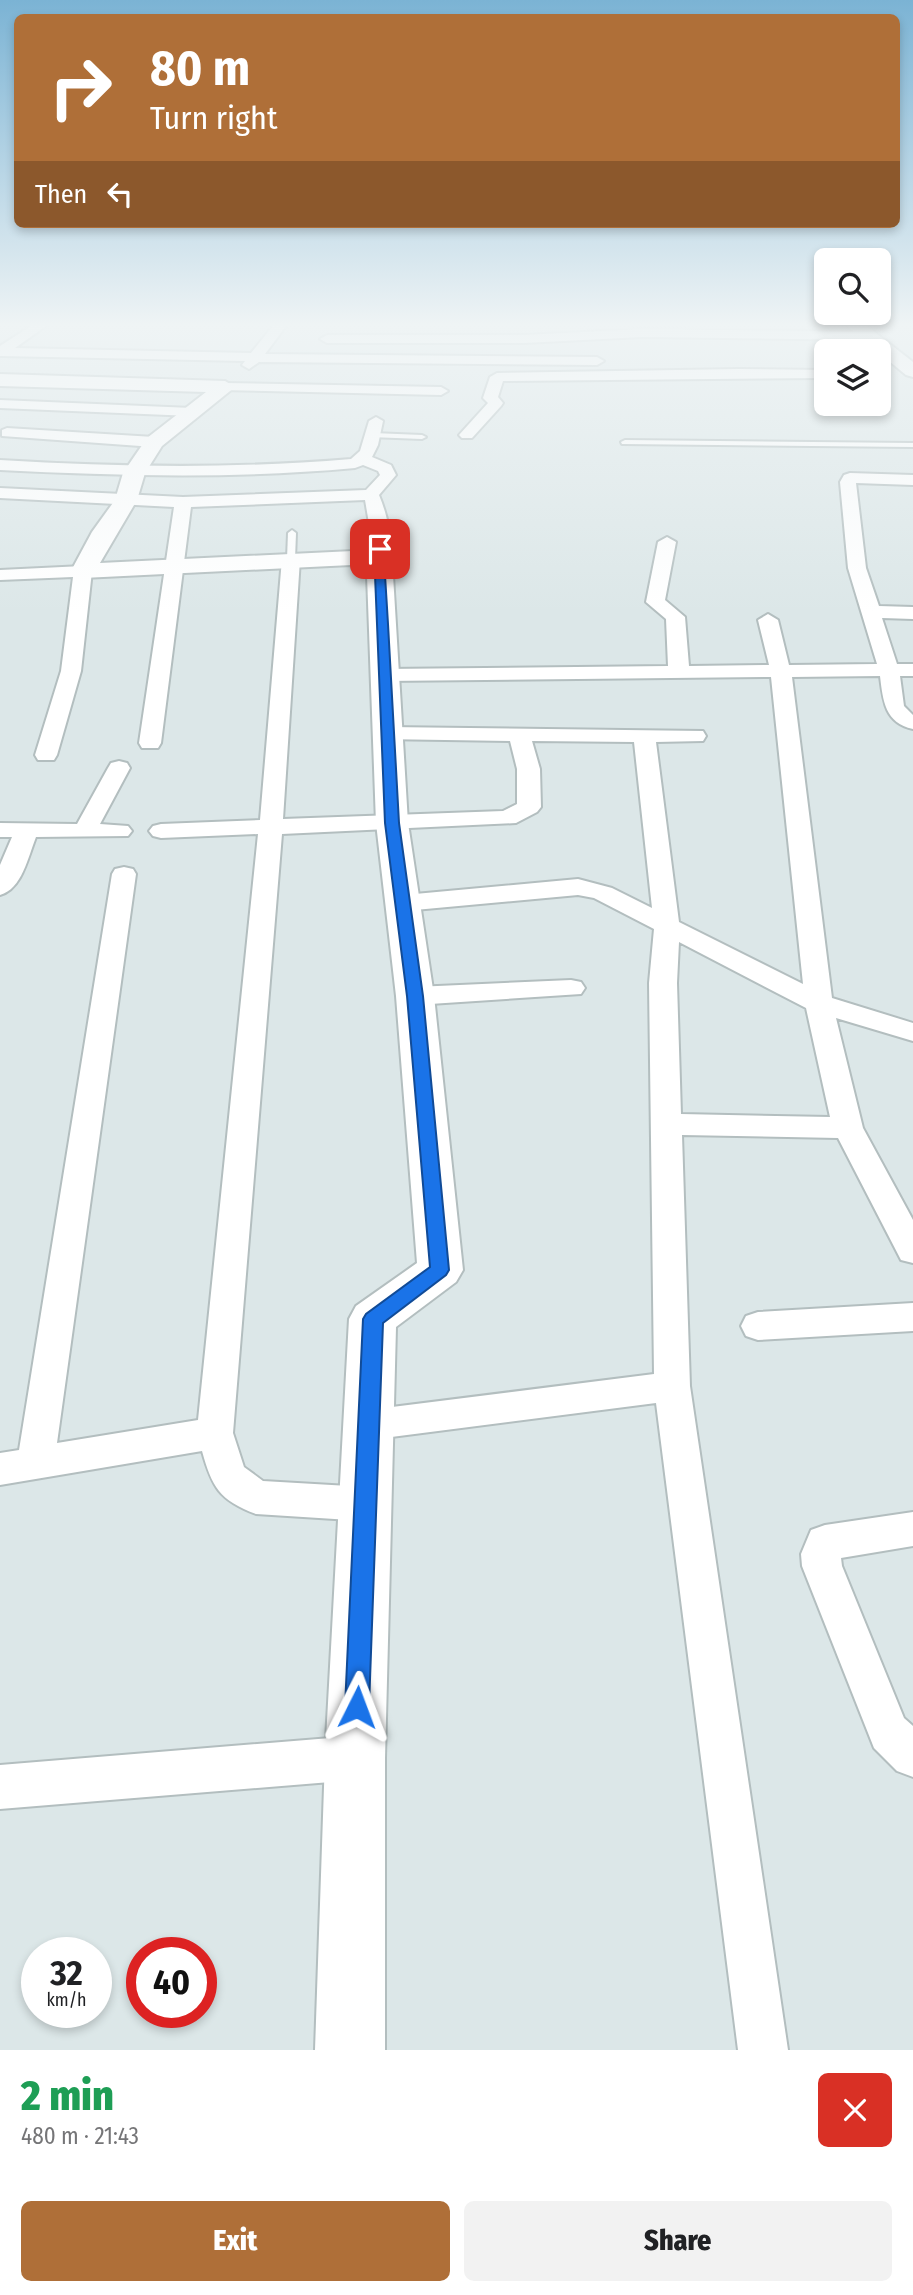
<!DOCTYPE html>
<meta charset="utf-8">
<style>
:root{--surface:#fff;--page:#f2f2f2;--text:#202124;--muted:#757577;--accent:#af6f38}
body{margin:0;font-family:"Fira Sans Condensed",sans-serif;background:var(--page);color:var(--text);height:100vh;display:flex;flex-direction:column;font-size:26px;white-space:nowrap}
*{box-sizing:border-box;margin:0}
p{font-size:23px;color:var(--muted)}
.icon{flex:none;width:38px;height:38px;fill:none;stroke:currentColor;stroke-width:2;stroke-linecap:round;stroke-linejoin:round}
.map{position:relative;height:2050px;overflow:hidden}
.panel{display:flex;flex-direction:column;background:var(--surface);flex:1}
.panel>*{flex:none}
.banner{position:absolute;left:14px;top:14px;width:886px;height:214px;border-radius:10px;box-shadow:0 4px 10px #0003;background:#af6f38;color:#fff;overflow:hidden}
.buttons{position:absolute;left:814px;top:248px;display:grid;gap:14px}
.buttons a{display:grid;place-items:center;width:77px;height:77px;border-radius:10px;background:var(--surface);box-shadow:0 4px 10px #0003;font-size:35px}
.speed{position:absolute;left:21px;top:1937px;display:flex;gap:14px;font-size:35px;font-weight:700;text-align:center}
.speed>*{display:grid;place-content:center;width:91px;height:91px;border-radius:50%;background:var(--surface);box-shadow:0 4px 10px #0003;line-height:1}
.speed small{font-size:18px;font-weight:400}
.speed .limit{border:10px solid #d22;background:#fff;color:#111}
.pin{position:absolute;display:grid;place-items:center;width:60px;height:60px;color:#fff;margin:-30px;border-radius:14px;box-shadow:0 4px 10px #0006}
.me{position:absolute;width:77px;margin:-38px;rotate:3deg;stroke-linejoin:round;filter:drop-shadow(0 0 5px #0008)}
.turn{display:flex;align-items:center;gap:24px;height:147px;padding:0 21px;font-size:32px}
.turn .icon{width:91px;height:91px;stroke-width:2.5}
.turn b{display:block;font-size:49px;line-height:60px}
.then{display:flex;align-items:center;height:66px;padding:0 21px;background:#0003;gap:14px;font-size:26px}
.round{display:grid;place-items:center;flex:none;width:74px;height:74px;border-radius:10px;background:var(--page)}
.summary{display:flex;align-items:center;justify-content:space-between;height:119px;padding:0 21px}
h1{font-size:42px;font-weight:800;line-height:52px;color:#1e9e55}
.action{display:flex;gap:14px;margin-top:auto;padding:14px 21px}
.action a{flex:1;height:80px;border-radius:10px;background:var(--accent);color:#fff;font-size:28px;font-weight:800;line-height:80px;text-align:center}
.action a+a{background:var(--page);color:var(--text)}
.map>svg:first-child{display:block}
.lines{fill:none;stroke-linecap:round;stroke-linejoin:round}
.lane-casing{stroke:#b3bebf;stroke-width:4}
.street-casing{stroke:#b3bebf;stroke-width:4}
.secondary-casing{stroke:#b3bebf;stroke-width:4}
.lane{fill:#fff;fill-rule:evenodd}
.street{fill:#fff;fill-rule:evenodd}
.secondary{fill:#fff;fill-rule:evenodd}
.route{fill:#1a73e8;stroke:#114b97;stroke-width:2}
</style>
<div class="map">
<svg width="913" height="2050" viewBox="0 0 913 2050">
<rect width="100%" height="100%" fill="#dce7e8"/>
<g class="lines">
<defs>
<g id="lane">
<polygon points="373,433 422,435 426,437 422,439 370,437 370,433"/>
<polygon points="625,440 913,443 913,447 622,444 621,442"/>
<polygon points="292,530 296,533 295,559 291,562 287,559 288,533"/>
</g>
<g id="street">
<polygon points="31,326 46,326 15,348 251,353 273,326 286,326 265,354 597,357 604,361 597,365 259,362 249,369 242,365 245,361 0,356 0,346"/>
<polygon points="642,329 868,332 875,336 868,340 642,337 524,343 327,343 320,339 327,335 524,335"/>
<polygon points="739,369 826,370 826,378 503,381 498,397 503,403 501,406 472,438 462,438 459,435 488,403 483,398 490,377 497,373"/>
<polygon points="225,383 441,387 448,391 441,395 220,390 218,387"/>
<polygon points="0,400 192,408 199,412 192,416 0,408"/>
<path d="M376 417 383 421 378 445 372 457 391 465 396 475 379 495C388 517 396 548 383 570H371L368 566 372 541 365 500 191 507 161 743 158 748H142L139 743 174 507 0 498V488L183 497 366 490 380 475 378 471 363 465 355 468C236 479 119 476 0 470V460C117 467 234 469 351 459L360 451 369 421Z"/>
<polygon points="7,428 154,437 162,442 154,447 2,436 2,430"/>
<path d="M850 473 913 475V485L856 483 866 568 879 606 913 607V619L882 618 897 664H913V676H900L904 706 913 715V729C885 723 883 701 880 676L792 677 832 998 913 1023V1041L836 1018 863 1128 913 1220V1263L901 1260 838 1138 682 1135 690 1386 788 2050H738L656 1403 368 1440 355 1436 350 1425 355 1414 368 1410 654 1374 649 983 654 929 594 898 578 895 404 911 395 908 391 903 395 898 404 895 578 879 612 888 652 908 634 742 532 741 540 769 541 807 537 812 516 823 282 834 233 1433 244 1467 263 1481 366 1487 380 1492 385 1504 380 1516 366 1521 256 1514C219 1500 212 1487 202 1451L0 1485V1453L19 1450 112 874 115 869 124 867 133 869 136 874 57 1443 198 1420 258 834 161 838 153 836 149 831 153 826 161 824 260 820 282 559 285 555H297L300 559 283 819 503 811 517 804V769L510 741 380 739 377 734 380 729 388 727 703 731 706 736 703 741 656 742 679 922 803 984 771 677 384 681 377 679 374 675 377 671 384 669 668 666 666 619 646 602 658 542 667 537 676 542 665 600 685 617 689 666 769 665 758 620 768 614 778 620 789 665 877 664 848 568 840 482 844 475ZM679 942 806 1008 830 1117 681 1114 677 983Z"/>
<polygon points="83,566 92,571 81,671 57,755 54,760 38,760 35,755 61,671 73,577 0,580 0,570"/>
<path d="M119 761 127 763 130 768 100 824 128 826 132 831 128 836 36 837C28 857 22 889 0 895V865L12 837H0V823L77 824 108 768 111 763Z"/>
<polygon points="571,980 581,982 585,988 581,994 415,1005 405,1002 401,996 405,990 415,987"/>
<polygon points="913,1303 913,1331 758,1340 746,1336 741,1326 746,1316 758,1312"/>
<polygon points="913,1512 913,1546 841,1558 842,1566 904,1718 913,1726 913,1777 897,1771 874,1748 802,1566 801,1554 811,1530 825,1525"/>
<polygon points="355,1736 371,1742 377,1758 371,1774 355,1780 0,1809 0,1765"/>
</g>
<g id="secondary">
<polygon points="847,326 867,326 913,362 913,377 906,375"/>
<polygon points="0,374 225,381 235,387 162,446 145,473 137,500 100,563 353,551 386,561 393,575 408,823 434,996 463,1270 456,1282 396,1327 385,1758 385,2050 315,2050 325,1758 349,1319 356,1306 417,1263 396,996 376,823 367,575 366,571 351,565 83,578 74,576 71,571 92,532 115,500 123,473 147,438 206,392 0,386"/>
</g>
</defs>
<use href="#lane" class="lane-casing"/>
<use href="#street" class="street-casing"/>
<use href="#secondary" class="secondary-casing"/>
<use href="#lane" class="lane"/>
<use href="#street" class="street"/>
<use href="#secondary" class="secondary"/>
</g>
<linearGradient id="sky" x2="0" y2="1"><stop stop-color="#7bb3d4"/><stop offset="0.53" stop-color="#eff4f5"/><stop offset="1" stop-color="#eff4f5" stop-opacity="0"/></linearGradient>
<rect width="913" height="613" fill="url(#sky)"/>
<polygon class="route" points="377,547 385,549 386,558 382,566 385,575 388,624 399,823 423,996 449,1270 446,1275 383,1323 369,1707 365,1715 357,1719 348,1715 345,1707 363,1319 366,1314 430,1267 407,996 385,823 377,624 375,575 371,566"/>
</svg>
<div class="buttons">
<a><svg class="icon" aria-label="search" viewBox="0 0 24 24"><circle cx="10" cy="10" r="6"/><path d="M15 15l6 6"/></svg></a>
<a><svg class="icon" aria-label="layers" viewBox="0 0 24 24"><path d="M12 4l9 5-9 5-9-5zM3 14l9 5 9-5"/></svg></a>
</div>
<div class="speed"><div>32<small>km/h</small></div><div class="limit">40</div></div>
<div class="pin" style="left:380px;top:549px;background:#d93025"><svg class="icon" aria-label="arrive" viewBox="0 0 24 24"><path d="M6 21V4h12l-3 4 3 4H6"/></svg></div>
<svg class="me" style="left:357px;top:1707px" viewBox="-20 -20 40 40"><path d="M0-17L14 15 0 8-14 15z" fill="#1a73e8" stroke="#fff" stroke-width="4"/></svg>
<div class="banner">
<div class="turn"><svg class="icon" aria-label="right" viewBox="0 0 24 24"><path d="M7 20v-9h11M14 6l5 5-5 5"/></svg><div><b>80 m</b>Turn right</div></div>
<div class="then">Then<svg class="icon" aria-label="left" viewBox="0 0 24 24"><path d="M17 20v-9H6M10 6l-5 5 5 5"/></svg></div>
</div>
</div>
<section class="panel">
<div class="summary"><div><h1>2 min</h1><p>480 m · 21:43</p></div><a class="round" style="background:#d93025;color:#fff"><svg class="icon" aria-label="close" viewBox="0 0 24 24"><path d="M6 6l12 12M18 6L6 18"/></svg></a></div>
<div class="action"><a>Exit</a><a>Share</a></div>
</section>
